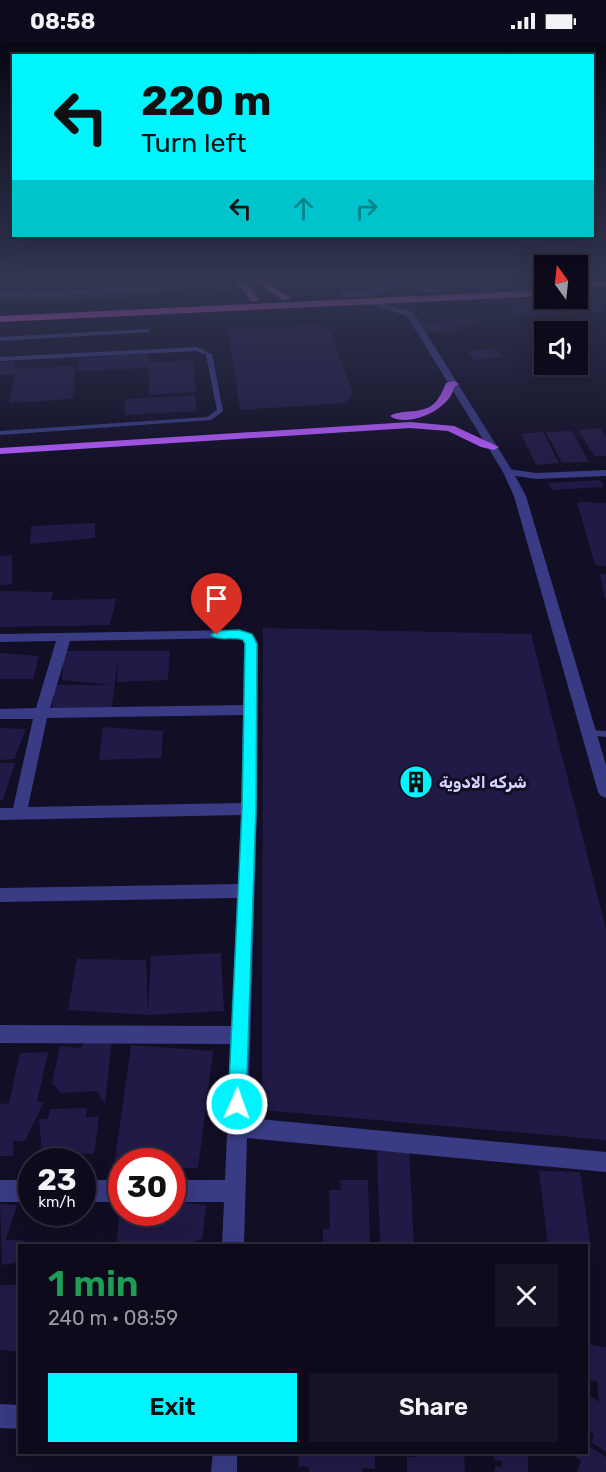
<!DOCTYPE html>
<meta charset="utf-8">
<style>
:root{--surface:#0d0a1c;--page:#161325;--text:#f1f3f6;--muted:#9a9aa3;--line:#2d2b3b;--accent:#00f4fe}
body{margin:0;font-family:Rubik,"Noto Naskh Arabic",sans-serif;background:var(--page);color:var(--text);height:100vh;display:flex;flex-direction:column;font-size:22px;white-space:nowrap}
*{box-sizing:border-box;margin:0}
p{font-size:20px;color:var(--muted)}
.icon{flex:none;width:33px;height:33px;fill:none;stroke:currentColor;stroke-width:2;stroke-linecap:round;stroke-linejoin:round}
.map{position:relative;flex:1;overflow:hidden}
.side{position:absolute;left:18px;top:1202px;width:570px;height:210px;display:flex;flex-direction:column;background:var(--surface);border-radius:0px;box-shadow:0 6px 24px #0002,0 0 0 2px var(--line)}
.side>*{flex:none}
.banner{position:absolute;left:12px;top:12px;width:582px;height:183px;border-radius:0px;box-shadow:0 6px 24px #0002,0 0 0 2px var(--line);background:#00f4fe;color:#111;overflow:hidden}
.needle{width:39px;rotate:345deg}
.buttons{position:absolute;left:534px;top:213px;display:grid;gap:12px}
.buttons a{display:grid;place-items:center;width:54px;height:54px;border-radius:0px;background:var(--surface);box-shadow:0 6px 24px #0002,0 0 0 2px var(--line);font-size:30px}
.speed{position:absolute;left:18px;top:1106px;display:flex;gap:12px;font-size:30px;font-weight:700;text-align:center}
.speed>*{display:grid;place-content:center;width:78px;height:78px;border-radius:50%;background:var(--surface);box-shadow:0 6px 24px #0002,0 0 0 2px var(--line);line-height:1}
.speed small{font-size:15px;font-weight:400}
.speed .limit{border:9px solid #d22;background:#fff;color:#111}
.pin{position:absolute;display:grid;place-items:center;width:51px;height:51px;color:#fff;margin:-62px -26px;border-radius:50% 50% 50% 0;rotate:-45deg;box-shadow:0 0 6px #0007}
.pin .icon{rotate:45deg}
.me{position:absolute;width:66px;margin:-33px;rotate:2deg;stroke-linejoin:round;filter:drop-shadow(0 0 4px #0008)}
.turn{display:flex;align-items:center;gap:21px;height:126px;padding:0 30px;font-size:27px}
.turn .icon{width:78px;height:78px;stroke-width:2.5}
.turn b{display:block;font-size:42px;line-height:51px}
.lanes{display:flex;align-items:center;height:57px;padding:0 30px;background:#0003;justify-content:center;gap:30px;direction:ltr}
.lanes .off{opacity:.35}
.round{display:grid;place-items:center;flex:none;width:63px;height:63px;border-radius:0px;background:var(--page)}
.summary{display:flex;align-items:center;justify-content:space-between;height:102px;padding:0 30px}
h1{font-size:36px;font-weight:600;line-height:45px;color:#1e9e55}
.action{display:flex;gap:12px;margin-top:auto;padding:12px 30px}
.action a{flex:1;height:69px;border-radius:0px;background:var(--accent);color:#111;font-size:24px;font-weight:600;line-height:69px;text-align:center}
.action a+a{background:var(--page);color:var(--text)}
.status{display:flex;justify-content:space-between;align-items:center;height:42px;padding:0 30px;background:var(--surface);direction:ltr}
.status svg{height:16px;fill:currentColor}
.map>svg:first-child{display:block}
.green{fill:#112f2c}
.building{fill:#211a46}
.lines{fill:none;stroke-linecap:round;stroke-linejoin:round}
.path{stroke:#2eb8a7;stroke-width:1.5;stroke-dasharray:1.5 3;stroke-linecap:butt}
.service{fill:#393b84;fill-rule:evenodd}
.minor{fill:#393b84;fill-rule:evenodd}
.tertiary{fill:#393b84;fill-rule:evenodd}
.primary{fill:#b75aff;fill-rule:evenodd}
.trunk{fill:#db54d6;fill-rule:evenodd}
.route{fill:#00f4fe;stroke:#009fa5;stroke-width:1.5}
.labels{text-anchor:middle;stroke-width:6;stroke-linejoin:round;paint-order:stroke}
.poi-label{font-size:16px;font-weight:bold;fill:#d5d3ff;stroke:#110e25;text-anchor:start}
</style>
<div class="status"><b>08:58</b><svg viewBox="0 0 49 12"><path d="M0 12V9h3v3zM5 12V6h3v6zM10 12V3h3v9zM15 12V0h3v12zM26 1h20v11H26zM47 4h2v5h-2z"/></svg></div>
<div class="map">
<svg width="606" height="1430" viewBox="0 0 606 1430">
<rect width="100%" height="100%" fill="#110e25"/>
<polygon class="green" points="233,246 233,250 0,261 0,257"/>
<g class="building">
<polygon points="599,257 606,269 517,274 509,262"/>
<polygon points="476,277 479,281 456,283 459,288 427,291 420,281"/>
<polygon points="321,283 330,290 353,352 345,361 240,368 228,288"/>
<polygon points="495,306 502,315 475,318 468,309"/>
<polygon points="147,312 148,320 193,318 196,350 149,353 148,326 78,329 79,316"/>
<polygon points="16,319 14,327 76,324 73,357 9,361 14,333 0,333 0,320"/>
<polygon points="195,353 197,369 125,373 125,357"/>
<polygon points="601,386 606,395 606,414 594,414 578,388"/>
<polygon points="572,389 589,420 562,421 546,390"/>
<polygon points="543,390 559,421 536,423 521,392"/>
<polygon points="600,438 604,445 552,448 548,441"/>
<polygon points="577,460 606,461 606,524 595,523"/>
<polygon points="95,481 95,496 30,502 31,484"/>
<polygon points="12,513 12,542 0,543 0,514"/>
<polygon points="600,532 606,532 606,556 605,556"/>
<polygon points="0,549 53,550 51,558 116,557 110,583 0,585"/>
<polygon points="263,586 531,592 606,887 606,1098 262,1068"/>
<polygon points="64,609 170,609 168,638 117,640 118,616 111,671 51,672 55,643 112,643 62,638"/>
<polygon points="0,611 39,614 33,637 0,637"/>
<polygon points="103,685 163,689 161,716 99,718"/>
<polygon points="0,686 26,687 14,717 0,718"/>
<polygon points="0,721 15,721 3,758 0,758"/>
<polygon points="221,911 224,969 148,973 68,968 77,917 146,918 148,970 151,914"/>
<polygon points="112,997 105,1062 97,1049 61,1051 52,1041 60,1004 80,1006 87,998"/>
<polygon points="131,1003 213,1009 198,1126 172,1126 172,1119 122,1119 122,1125 114,1124"/>
<polygon points="48,1010 37,1060 44,1060 25,1099 13,1099 14,1114 0,1114 0,1062 9,1061 20,1011"/>
<polygon points="87,1066 86,1076 99,1074 94,1112 42,1111 39,1077 48,1077 50,1067"/>
<polygon points="377,1109 409,1109 414,1203 380,1203"/>
<polygon points="539,1129 580,1130 591,1205 548,1203"/>
<polygon points="340,1138 368,1138 370,1203 323,1203 323,1187 330,1187 329,1148 341,1148"/>
<polygon points="172,1160 206,1163 202,1197 193,1200 192,1203 116,1203 120,1170 172,1170"/>
<polygon points="0,1162 17,1163 6,1198 24,1198 24,1203 20,1203 20,1220 2,1223"/>
<polygon points="0,1243 20,1243 20,1310 0,1308"/>
<polygon points="587,1302 606,1305 606,1410 591,1400 594,1392 586,1387 586,1351 599,1360 597,1339 589,1338"/>
<polygon points="586,1402 606,1415 606,1430 577,1430 581,1419 573,1413 574,1410 586,1410"/>
<polygon points="299,1410 375,1410 375,1427 363,1426 363,1430 309,1430 309,1425 298,1424"/>
<polygon points="415,1410 464,1410 465,1430 407,1430 407,1415 415,1415"/>
<polygon points="494,1410 528,1410 528,1430 495,1430 495,1424 502,1425 502,1419 494,1418"/>
</g>
<g class="lines">
<polyline class="path" points="5,237 20,241"/>
<g class="service">
<polygon points="54,237 75,237 43,241 32,248 31,254 26,253 28,246 40,239"/>
<polygon points="148,287 150,288 150,290 0,299 0,295"/>
<polygon points="197,305 212,312 223,369 211,378 0,393 0,389 207,375 217,368 206,313 196,309 0,319 0,315"/>
<polygon points="589,688 606,689 606,695 586,693 585,691"/>
</g>
<g class="minor">
<polygon points="113,237 121,237 122,250 116,250"/>
<polygon points="508,427 536,431 606,428 606,434 536,437 504,432 504,428"/>
<path d="M239 588 253 592 258 602 257 767 248 1076 606 1110V1130L247 1096 244 1203H222L224 1160H172V1138H225L231 1002 0 1001V983L232 984 237 856 0 860V846L238 842 241 773 0 778V766H13L33 677H0V667L36 666 56 599 0 600V592ZM238 596 243 598 244 602 243 663 50 666 70 599ZM243 673 241 761 28 765 47 676Z"/>
<rect x="0" y="1138" width="32" height="22"/>
<rect x="82" y="1138" width="40" height="22"/>
<polygon points="0,1362 20,1363 20,1387 0,1386"/>
<polygon points="213,1410 237,1410 237,1430 211,1430"/>
</g>
<g class="tertiary">
<polygon points="240,237 260,237 223,245 0,257 0,251 223,241"/>
<path d="M395 237H411L416 242 440 249 436 252 410 246 403 239C388 255 364 254 343 256L339 253 343 250 380 246Z"/>
<polygon points="367,257 413,270 513,430 526,454 606,723 606,756 601,754 598,750 514,454 503,430 407,274 367,261"/>
</g>
<g class="primary">
<path d="M454 339 459 342 454 345C450 369 406 386 390 374 395 371 398 371 404 370 431 368 436 365 446 341Z"/>
<polygon points="410,380 454,384 499,405 494,408 481,405 448,389 410,386 0,412 0,406"/>
</g>
<g class="trunk">
<polygon points="251,237 260,237 291,256 283,258"/>
<polygon points="606,238 606,244 578,245 578,239"/>
<path d="M237 240C247 239 253 249 258 257L256 259H250L245 250 235 242Z"/>
<polygon points="544,248 544,254 0,280 0,274"/>
</g>
</g>
<linearGradient id="sky" x2="0" y2="1"><stop stop-color="#090814"/><stop offset="0.54" stop-color="#323651"/><stop offset="1" stop-color="#323651" stop-opacity="0"/></linearGradient>
<rect width="606" height="438" fill="url(#sky)"/>
<path class="route" d="M239 588 252 592 257 602 256 767 246 1062 244 1068 237 1071 231 1068 228 1062 242 767 245 602 243 598C232 594 219 600 211 593L217 589Z"/>
<defs>
<symbol id="building-disc" viewBox="-11 -11 22 22"><circle r="9.5" fill="#00f4fe" stroke="#110e25"/><path d="M-4-6H4V6H1V3H-1V6H-4ZM-2.5-4.3h1.7v1.8h-1.7ZM.8-4.3h1.7v1.8H.8ZM-2.5-1h1.7V.8h-1.7ZM.8-1h1.7V.8H.8Z" fill="#111"/></symbol>
</defs>
<g fill-rule="evenodd">
<use href="#building-disc" x="397" y="721" width="38" height="38"/>
</g>
<g class="labels">
<g class="poi-label">
<text x="439" y="746">شركه الادوية</text>
</g>
</g>
</svg>
<div class="buttons">
<a><svg class="needle" viewBox="-14 -14 28 28"><path d="M0-13l5 13h-10z" fill="#e53935"/><path d="M0 13l5-13h-10z" fill="#9a9aa3"/></svg></a>
<a><svg class="icon" aria-label="sound" viewBox="0 0 24 24"><path d="M4 9h4l5-4v14l-5-4H4zM17 9q2 3 0 6"/></svg></a>
</div>
<div class="speed"><div>23<small>km/h</small></div><div class="limit">30</div></div>
<div class="pin" style="left:217px;top:593px;background:#d93025"><svg class="icon" aria-label="arrive" viewBox="0 0 24 24"><path d="M6 21V4h12l-3 4 3 4H6"/></svg></div>
<svg class="me" style="left:237px;top:1062px" viewBox="-20 -20 40 40"><circle r="17" fill="#00f4fe" stroke="#fff" stroke-width="3"/><path d="M0-11L8 9 0 5-8 9z" fill="#fff"/></svg>
<div class="banner">
<div class="turn"><svg class="icon" aria-label="left" viewBox="0 0 24 24"><path d="M17 20v-9H6M10 6l-5 5 5 5"/></svg><div><b>220 m</b>Turn left</div></div>
<div class="lanes"><svg class="icon" aria-label="left" viewBox="0 0 24 24"><path d="M17 20v-9H6M10 6l-5 5 5 5"/></svg><svg class="icon off" aria-label="ahead" viewBox="0 0 24 24"><path d="M12 20V5M6 11l6-6 6 6"/></svg><svg class="icon off" aria-label="right" viewBox="0 0 24 24"><path d="M7 20v-9h11M14 6l5 5-5 5"/></svg></div>
</div>
<section class="side">
<div class="summary"><div><h1>1 min</h1><p>240 m · 08:59</p></div><a class="round"><svg class="icon" aria-label="close" viewBox="0 0 24 24"><path d="M6 6l12 12M18 6L6 18"/></svg></a></div>
<div class="action"><a>Exit</a><a>Share</a></div>
</section>
</div>
